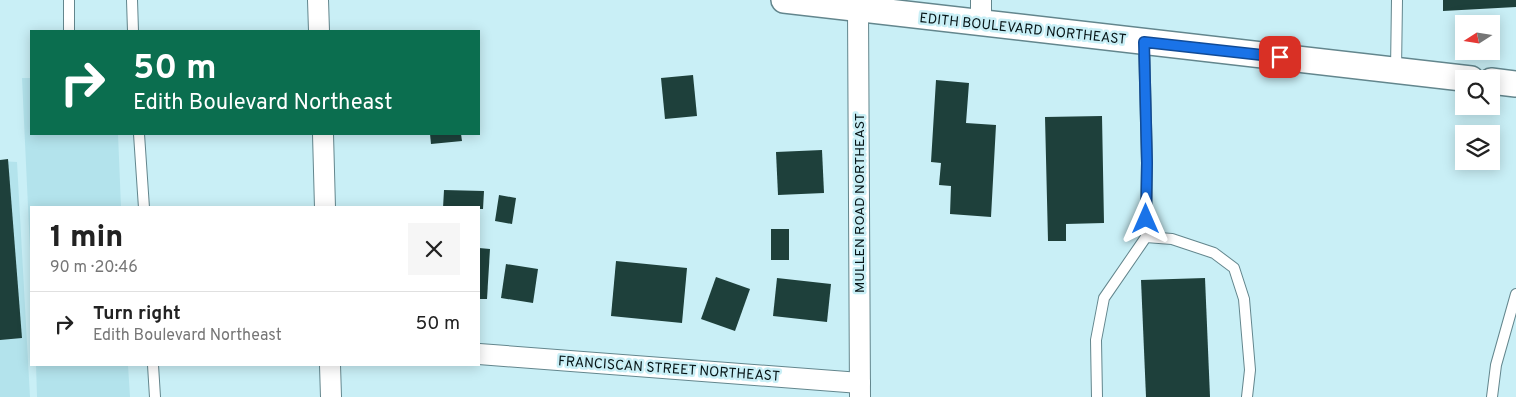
<!DOCTYPE html>
<meta charset="utf-8">
<style>
:root{--surface:#fff;--page:#f6f6f6;--text:#222;--muted:#767676;--line:#e0e0e0}
body{margin:0;font-family:Overpass,sans-serif;background:var(--page);color:var(--text);height:100vh;display:flex;flex-direction:column;font-size:19px;white-space:nowrap}
*{box-sizing:border-box;margin:0}
p{font-size:16px;color:var(--muted)}
.icon{flex:none;width:28px;height:28px;fill:none;stroke:currentColor;stroke-width:2;stroke-linecap:round;stroke-linejoin:round}
.map{position:relative;flex:1;overflow:hidden}
.drawer{position:absolute;left:30px;top:206px;width:450px;height:160px;display:flex;flex-direction:column;background:var(--surface);border-radius:0px;box-shadow:0 2px 12px #0003}
.drawer>*{flex:none}
.top-card{position:absolute;left:30px;top:30px;width:450px;height:105px;border-radius:0px;box-shadow:0 2px 12px #0003;background:#0b6e4f;color:#fff;overflow:hidden}
.needle{width:32px;rotate:258deg}
.tools{position:absolute;left:1455px;top:15px;display:grid;gap:10px}
.tools a{display:grid;place-items:center;width:45px;height:45px;border-radius:0px;background:var(--surface);box-shadow:0 2px 12px #0003;font-size:25px}
.pin{position:absolute;display:grid;place-items:center;width:42px;height:42px;color:#fff;margin:-21px;border-radius:10px;box-shadow:0 2px 8px #0006}
.me{position:absolute;width:55px;margin:-28px;rotate:0deg;stroke-linejoin:round;filter:drop-shadow(0 0 4px #0008)}
.turn{display:flex;align-items:center;gap:18px;height:105px;padding:0 20px;font-size:22px}
.turn .icon{width:65px;height:65px;stroke-width:2.5}
.turn b{display:block;font-size:35px;line-height:42px}
.round{display:grid;place-items:center;flex:none;width:52px;height:52px;border-radius:0px;background:var(--page)}
.overview{display:flex;align-items:center;justify-content:space-between;height:85px;padding:0 20px}
h1{font-size:30px;font-weight:800;line-height:38px}
ul{padding:0;list-style:none}
li{display:flex;align-items:center;gap:15px;height:65px;padding:0 20px;border-top:1px solid var(--line)}
li div{flex:1}
li b{display:block;font-size:19px}
li em{font-style:normal}
.map>svg:first-child{display:block}
.built{fill:#b3e3ec}
.building{fill:#1e403b}
.lines{fill:none;stroke-linecap:round;stroke-linejoin:round}
.service-casing{stroke:#63868d;stroke-width:12}
.minor-casing{stroke:#63868d;stroke-width:22}
.tertiary-casing{stroke:#63868d;stroke-width:28}
.service{stroke:#fff;stroke-width:10}
.minor{stroke:#fff;stroke-width:20}
.tertiary{stroke:#fff;stroke-width:25}
.route-casing{stroke:#114b97;stroke-width:12}
.route{stroke:#1a73e8;stroke-width:9}
.labels{text-anchor:middle;stroke-width:5;stroke-linejoin:round;paint-order:stroke}
.street-label{font-size:14px;fill:#071517;stroke:#c9eff6}
</style>
<div class="map">
<svg width="1516" height="397" viewBox="0 0 1516 397">
<rect width="100%" height="100%" fill="#c9eff6"/>
<g class="built">
<polygon points="22,78 31,78 31,134 118,134 121,207 31,208 31,271"/>
<polygon points="0,161 17,162 30,397 0,397"/>
<polygon points="36,365 128,365 130,397 37,397"/>
</g>
<g class="building">
<polygon points="1443,0 1516,0 1516,7 1443,11"/>
<polygon points="693,75 697,116 665,119 661,78"/>
<polygon points="936,80 969,83 966,123 996,125 991,217 950,214 951,186 939,185 941,163 931,162"/>
<polygon points="1102,116 1104,223 1066,224 1066,241 1048,241 1045,117"/>
<polygon points="430,134 461,134 462,141 431,144"/>
<polygon points="822,150 824,193 778,195 776,152"/>
<polygon points="8,159 22,338 0,340 0,160"/>
<polygon points="444,190 484,191 483,209 479,209 479,208 443,208"/>
<polygon points="499,195 516,198 512,224 495,221"/>
<rect x="771" y="229" width="18" height="31"/>
<polygon points="479,248 490,249 487,299 479,299"/>
<polygon points="616,261 687,268 682,323 611,316"/>
<polygon points="506,264 538,269 533,303 501,298"/>
<polygon points="716,277 750,289 735,331 701,319"/>
<polygon points="777,278 831,284 827,322 773,316"/>
<polygon points="1205,278 1210,397 1146,397 1141,280"/>
</g>
<g class="lines">
<defs>
<g id="service">
<polyline points="132,0 133,31"/>
<polyline points="69,31 69,0"/>
<polyline points="1396,70 1397,0"/>
<polyline points="139,134 144,208"/>
<polyline points="1146,237 1172,239 1214,253 1234,268 1244,299 1250,370 1247,397"/>
<polyline points="153,365 155,397"/>
<polyline points="1097,397 1096,340 1104,298 1146,237 1147,163 1144,42"/>
<polyline points="1492,397 1496,365 1516,294"/>
</g>
<g id="minor">
<polyline points="318,0 319,31"/>
<polyline points="981,0 981,24"/>
<polyline points="858,9 860,397"/>
<polyline points="323,134 325,208"/>
<polyline points="479,354 860,383"/>
<polyline points="330,365 331,397"/>
</g>
<g id="tertiary">
<polyline points="784,0 1471,79"/>
<polyline points="1491,81 1516,84"/>
</g>
</defs>
<use href="#service" class="service-casing"/>
<use href="#minor" class="minor-casing"/>
<use href="#tertiary" class="tertiary-casing"/>
<use href="#service" class="service"/>
<use href="#minor" class="minor"/>
<use href="#tertiary" class="tertiary"/>
</g>
<g class="lines">
<defs>
<polyline id="route" points="1146,219 1147,163 1144,42 1280,57"/>
</defs>
<use href="#route" class="route-casing"/>
<use href="#route" class="route"/>
</g>
<g class="labels">
<g class="street-label">
<text transform="translate(1023 28) rotate(6)" y="5">EDITH BOULEVARD NORTHEAST</text>
<text transform="translate(859 203) rotate(-90)" y="5">MULLEN ROAD NORTHEAST</text>
<text transform="translate(669 368) rotate(4)" y="5">FRANCISCAN STREET NORTHEAST</text>
</g>
</g>
</svg>
<div class="tools">
<a><svg class="needle" viewBox="-14 -14 28 28"><path d="M0-13l5 13h-10z" fill="#e53935"/><path d="M0 13l5-13h-10z" fill="#767676"/></svg></a>
<a><svg class="icon" aria-label="search" viewBox="0 0 24 24"><circle cx="10" cy="10" r="6"/><path d="M15 15l6 6"/></svg></a>
<a><svg class="icon" aria-label="layers" viewBox="0 0 24 24"><path d="M12 4l9 5-9 5-9-5zM3 14l9 5 9-5"/></svg></a>
</div>
<div class="pin" style="left:1280px;top:57px;background:#d93025"><svg class="icon" aria-label="arrive" viewBox="0 0 24 24"><path d="M6 21V4h12l-3 4 3 4H6"/></svg></div>
<svg class="me" style="left:1146px;top:219px" viewBox="-20 -20 40 40"><path d="M0-17L14 15 0 8-14 15z" fill="#1a73e8" stroke="#fff" stroke-width="4"/></svg>
<div class="top-card">
<div class="turn"><svg class="icon" aria-label="right" viewBox="0 0 24 24"><path d="M7 20v-9h11M14 6l5 5-5 5"/></svg><div><b>50 m</b>Edith Boulevard Northeast</div></div>
</div>
<section class="drawer">
<div class="overview"><div><h1>1 min</h1><p>90 m · 20:46</p></div><a class="round"><svg class="icon" aria-label="close" viewBox="0 0 24 24"><path d="M6 6l12 12M18 6L6 18"/></svg></a></div>
<ul>
<li><svg class="icon" aria-label="right" viewBox="0 0 24 24"><path d="M7 20v-9h11M14 6l5 5-5 5"/></svg><div><b>Turn right</b><p>Edith Boulevard Northeast</p></div><em>50 m</em></li>
</ul>
</section>
</div>
